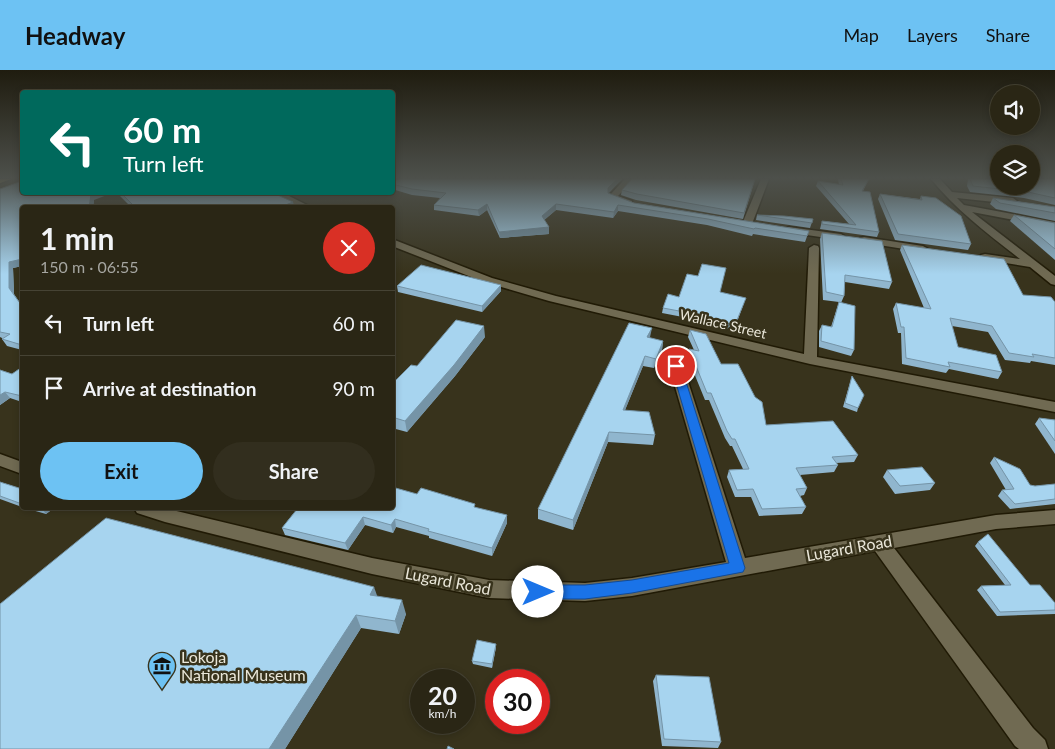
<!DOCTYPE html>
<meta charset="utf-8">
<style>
:root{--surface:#2a2615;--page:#322e1e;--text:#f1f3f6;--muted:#a5a5a0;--line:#464334;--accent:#6dc2f3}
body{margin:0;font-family:Lato,sans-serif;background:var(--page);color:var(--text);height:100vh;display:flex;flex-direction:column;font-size:19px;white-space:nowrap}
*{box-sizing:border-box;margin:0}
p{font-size:16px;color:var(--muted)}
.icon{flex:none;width:28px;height:28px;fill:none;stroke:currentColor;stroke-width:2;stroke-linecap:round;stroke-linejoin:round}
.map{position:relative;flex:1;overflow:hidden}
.side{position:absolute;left:20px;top:135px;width:375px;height:305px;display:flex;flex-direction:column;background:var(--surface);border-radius:5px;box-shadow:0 2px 8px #0003,0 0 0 1px var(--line)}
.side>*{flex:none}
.hud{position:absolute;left:20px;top:20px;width:375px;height:105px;border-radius:5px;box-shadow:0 2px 8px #0003,0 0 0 1px var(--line);background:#00695c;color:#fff;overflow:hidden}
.buttons{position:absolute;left:990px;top:15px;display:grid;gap:10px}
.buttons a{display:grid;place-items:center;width:50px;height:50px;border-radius:50%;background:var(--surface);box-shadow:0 2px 8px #0003,0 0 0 1px var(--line);font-size:25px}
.speed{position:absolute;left:410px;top:599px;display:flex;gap:10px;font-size:25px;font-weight:700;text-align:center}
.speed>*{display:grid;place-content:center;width:65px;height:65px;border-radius:50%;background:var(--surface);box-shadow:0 2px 8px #0003,0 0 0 1px var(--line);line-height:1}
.speed small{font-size:12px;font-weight:400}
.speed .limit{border:8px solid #d22;background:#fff;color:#111}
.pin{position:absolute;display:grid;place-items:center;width:42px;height:42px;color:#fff;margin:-21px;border:2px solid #fff;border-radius:50%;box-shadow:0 1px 5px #0007}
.me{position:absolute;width:55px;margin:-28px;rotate:90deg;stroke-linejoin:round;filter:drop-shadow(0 0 4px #0008)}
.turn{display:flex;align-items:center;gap:18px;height:105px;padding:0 20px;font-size:22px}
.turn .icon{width:65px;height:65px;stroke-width:2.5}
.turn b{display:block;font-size:35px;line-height:42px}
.round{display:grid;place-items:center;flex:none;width:52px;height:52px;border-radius:26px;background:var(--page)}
.head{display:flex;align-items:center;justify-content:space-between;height:85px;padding:0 20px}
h1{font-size:30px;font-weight:700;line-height:38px}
.cta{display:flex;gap:10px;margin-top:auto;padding:10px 20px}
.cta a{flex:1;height:58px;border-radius:30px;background:var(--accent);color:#111;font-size:20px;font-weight:700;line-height:58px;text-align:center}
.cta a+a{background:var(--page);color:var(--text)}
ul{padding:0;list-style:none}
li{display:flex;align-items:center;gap:15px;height:65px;padding:0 20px;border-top:1px solid var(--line)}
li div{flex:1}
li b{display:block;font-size:19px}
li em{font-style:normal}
header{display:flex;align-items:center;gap:30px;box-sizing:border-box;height:70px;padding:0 25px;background:var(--accent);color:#111}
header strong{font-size:24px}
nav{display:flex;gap:28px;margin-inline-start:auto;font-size:18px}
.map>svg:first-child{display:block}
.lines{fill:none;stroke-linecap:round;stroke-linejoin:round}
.minor-casing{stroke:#201a05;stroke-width:3}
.highway-casing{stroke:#201a05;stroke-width:3}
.minor{fill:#706a52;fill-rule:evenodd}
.highway{fill:#c7ab2c;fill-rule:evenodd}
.wall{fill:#90b6ce}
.shaded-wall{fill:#7594a7}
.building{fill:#a7d4ef;stroke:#7594a7}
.route{fill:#1a73e8;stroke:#114b97}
.labels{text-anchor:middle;stroke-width:5;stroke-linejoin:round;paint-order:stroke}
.street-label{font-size:14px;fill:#eae7d9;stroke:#38331c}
.near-street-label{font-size:16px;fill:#eae7d9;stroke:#38331c}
.near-poi-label{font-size:16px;fill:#eae7d9;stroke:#38331c;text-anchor:start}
</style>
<header>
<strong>Headway</strong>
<nav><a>Map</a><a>Layers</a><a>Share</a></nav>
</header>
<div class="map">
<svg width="1055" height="679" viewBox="0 0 1055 679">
<rect width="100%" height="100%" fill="#38331c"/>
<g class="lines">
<defs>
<g id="minor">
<polygon points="625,109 634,109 618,126 632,131 632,135 629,136 608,127"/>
<polygon points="761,109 769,109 752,154 750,156 744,156 742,154"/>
<path d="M931 109H940L952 122 1013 128 1017 131 1013 134 957 128 964 135 1055 152V158L972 142 1055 206V215L1051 214 1030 197 981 189 980 187 981 185 985 184 1020 189C988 164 955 139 931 109Z"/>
<polygon points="269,122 281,122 313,138 300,138"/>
<polygon points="789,157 841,164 846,167 841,170 786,162 784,160"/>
<polygon points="864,167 923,176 928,179 923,182 860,172 860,168"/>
<polygon points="392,169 492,208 556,226 804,284 809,178 814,175 818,176 819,178 817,287 1055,332 1055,342 810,294 549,231 484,212 392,176"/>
<polygon points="676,292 683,296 745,488 996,445 1055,440 1055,454 996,459 894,478 1033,658 1045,670 1048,679 1019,679 1015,676 875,481 632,526 585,531 489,528 372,504 165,452 137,443 134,438 164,438 372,488 489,510 585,513 632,508 726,492 669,296"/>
<polygon points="0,384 22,392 22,404 0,396"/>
</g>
<polygon id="highway" points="0,109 11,109 0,113"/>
</defs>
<use href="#minor" class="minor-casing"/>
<use href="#highway" class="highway-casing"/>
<use href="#minor" class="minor"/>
<use href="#highway" class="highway"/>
</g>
<g class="wall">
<polygon points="622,109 608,123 634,133 809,161 805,172 753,164 752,166 707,155 618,141 613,148 556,140 544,150 549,164 500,168 487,140 479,146 434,140 434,135 440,128 412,125 392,119 392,112"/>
<polygon points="755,109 743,149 636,130 621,125 622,120"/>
<polygon points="838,109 869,109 863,121 879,162 877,167 820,159 822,151 849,154 816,116 818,111 839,115"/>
<polygon points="968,109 1055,109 1055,135 1024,128 970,122 967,116"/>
<polygon points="0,119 94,130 93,138 22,138 22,196 13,198 14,224 22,236 22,280 7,276 2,269 2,268 0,267"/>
<polygon points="116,122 271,122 295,138 132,138"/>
<polygon points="880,124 920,129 921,126 971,174 968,180 895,170 878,129"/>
<polygon points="993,128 1055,137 1055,151 996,139 990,134"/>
<polygon points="757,145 813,149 810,158 756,150"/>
<polygon points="1014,145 1055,153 1055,190 1010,151"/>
<polygon points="822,163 892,212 889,219 845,212 844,226 841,233 854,280 851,286 819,277 819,261 822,255 831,257 839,232 823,230 820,169"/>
<polygon points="902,175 1023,225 1055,232 1055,295 1031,291 1030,293 1005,290 988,262 952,256 958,277 1002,302 998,309 949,299 946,303 902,294 901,263 898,263 893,239 896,233 924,238 900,180"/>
<polygon points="501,215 501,221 482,242 398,222 397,216"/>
<polygon points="720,222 744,233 734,260 718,257 717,259 687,252 688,248 662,243 663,238 679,227"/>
<polygon points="690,260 721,294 766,355 858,385 854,392 836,393 838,395 834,402 800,405 807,418 804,425 800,426 806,437 802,444 759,446 751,427 735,427 727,407 729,400 743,399 732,376 730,376 725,368 709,330 705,330 687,286 689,279 694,280 688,267"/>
<polygon points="485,267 455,306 407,362 392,358 392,314 417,296"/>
<polygon points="650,268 663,271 662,280 654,298 643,296 625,340 655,365 653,375 608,372 573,460 538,449 538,439"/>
<polygon points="22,297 22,332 10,328 0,335 0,300 12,304"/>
<polygon points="852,306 858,338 857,342 843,337"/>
<polygon points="1039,348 1055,350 1055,384 1035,354"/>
<polygon points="994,387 1030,415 1035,416 1055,414 1055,434 1010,439 998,426 1002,420 1006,420 990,393"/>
<polygon points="887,400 935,413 930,420 895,424 883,407"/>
<polygon points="0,412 22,419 22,437 0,429"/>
<polygon points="417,424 475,437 507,453 492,486 429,468 429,466 396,457 393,463 365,455 348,480 285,465 282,458 297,439 293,438 392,438"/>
<polygon points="25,438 54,438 46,444"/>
<polygon points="978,472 1030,515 1055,533 1055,544 997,546 977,520 981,516 1005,515 975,476"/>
<polygon points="377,526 406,544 399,564 361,558 285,679 0,679"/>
<polygon points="496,574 496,577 492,598 473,594 472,591"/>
<polygon points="656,605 721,672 718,678 662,676 653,611"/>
</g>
<g class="shaded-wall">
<polygon points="617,109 622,109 608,124 608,118"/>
<polygon points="95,122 115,122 94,130 93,138 89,138 91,124"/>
<polygon points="293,132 295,138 278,138"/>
<polygon points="487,134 487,140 479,146 478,140"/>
<polygon points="556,134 556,140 542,152 542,146"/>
<polygon points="618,135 618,141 613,148 614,142"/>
<polygon points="549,157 549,164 500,168 499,162"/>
<polygon points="22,189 22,196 13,198 14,224 9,218 9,192"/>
<polygon points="501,215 501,221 482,242 482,236"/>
<polygon points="484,256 485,267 455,306 407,362 405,351"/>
<polygon points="652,258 650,267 647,267"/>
<polygon points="663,271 662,280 654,298 656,289"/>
<polygon points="645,286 643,296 621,350 623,340"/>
<polygon points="5,322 10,328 0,335 0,325"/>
<polygon points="609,362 608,372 573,460 573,450"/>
<polygon points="46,438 54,438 46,444 43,440"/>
<polygon points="507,445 507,453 492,486 492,478"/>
<polygon points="363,447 365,455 348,480 345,473"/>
<polygon points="395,449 396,457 393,463 391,455"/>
<polygon points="374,517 379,531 370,525"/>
<polygon points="402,530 406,544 399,564 395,551"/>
<polygon points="356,545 361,558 285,679 269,679"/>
<polygon points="496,574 496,577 492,598 492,594"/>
</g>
<g class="building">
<polygon points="399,109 617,109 608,118 608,123 634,133 809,161 807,166 755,158 754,159 708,149 618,135 614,142 556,134 542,146 549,157 499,162 487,134 478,140 434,135 446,123 412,119 392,114 392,112"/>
<polygon points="632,109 755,109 744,143 637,124 622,120"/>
<polygon points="841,109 869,109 862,121 870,122 879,162 822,154 822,151 856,155 818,111 843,115"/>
<polygon points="970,109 999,109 999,116 1031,116 1031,109 1055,109 1055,128 1028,122 973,116"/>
<polygon points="22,111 22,122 95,122 91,124 89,138 75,138 72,136 71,138 22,138 22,189 9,192 9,218 22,236 22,275 2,269 10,264 0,262 0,119"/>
<polygon points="120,122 271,122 293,132 278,138 136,138"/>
<polygon points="880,124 922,130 921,126 936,128 961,146 971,174 898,164"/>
<polygon points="993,128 1055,137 1055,143 1000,133"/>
<polygon points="757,145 784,146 813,149 812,153"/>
<polygon points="1014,145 1055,153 1055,179"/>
<polygon points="822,163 882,171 892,212 845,205 844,226 826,222"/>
<polygon points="902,175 1004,189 1023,225 1051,227 1055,232 1055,288 1032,284 1034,287 1009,283 992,256 950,248 958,277 996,285 1002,302 948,292 950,297 906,288 904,257 901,257 896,233 931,239"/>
<polygon points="702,194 726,198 720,222 746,228 735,255 719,252 719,253 688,247 690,243 663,238 668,224 679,227 687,204 698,206"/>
<polygon points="421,195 501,215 482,236 397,216"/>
<polygon points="839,232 855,236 854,280 821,271 822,255 832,257"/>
<polygon points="456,250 484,256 454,295 405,351 392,347 392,314 411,295 417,296"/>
<polygon points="629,253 652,258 647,267 663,271 656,289 645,286 623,340 649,342 655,365 609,362 573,450 538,439"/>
<polygon points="690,260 706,264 721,294 738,294 755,327 762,332 766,355 833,351 858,385 832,387 838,395 796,398 807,418 796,419 806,437 762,439 753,419 737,420 729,400 749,399 735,369 732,369 727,361 711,323 707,323 689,279 699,281"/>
<polygon points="22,297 22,326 5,322 0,325 0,300 12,304"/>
<polygon points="852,306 864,325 858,338 845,333"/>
<polygon points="1039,348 1055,350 1055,371"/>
<polygon points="994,387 1020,399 1030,415 1035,416 1055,414 1055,429 1015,434 1002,420 1014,419"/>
<polygon points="922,397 935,413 900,416 887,400"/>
<polygon points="0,412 22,419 22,434 0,426"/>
<polygon points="392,417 417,424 421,418 475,434 474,437 507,445 492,478 428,461 429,459 395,449 391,455 363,447 345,473 282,458 298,438 392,438"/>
<polygon points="34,438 46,438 43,440"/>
<polygon points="106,448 374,517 370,525 402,530 395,551 356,545 269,679 0,679 0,534"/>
<polygon points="988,464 1030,515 1040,515 1055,533 1055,540 1000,542 981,516 1011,515 978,472"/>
<polygon points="477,570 496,574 492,594 472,591"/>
<polygon points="656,605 709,607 721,672 664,669"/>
<polygon points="448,676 454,679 447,679"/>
</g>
<linearGradient id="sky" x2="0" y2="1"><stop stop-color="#1f1c0f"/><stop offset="0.53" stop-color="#4d504b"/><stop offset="1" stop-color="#4d504b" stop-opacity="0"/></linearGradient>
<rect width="1055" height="204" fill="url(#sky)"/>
<polygon class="route" points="676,293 681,296 745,498 743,502 632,523 585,529 538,529 533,527 531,522 533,517 538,515 585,515 632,510 729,493 671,296"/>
<defs>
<symbol id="museum-pin" viewBox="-11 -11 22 30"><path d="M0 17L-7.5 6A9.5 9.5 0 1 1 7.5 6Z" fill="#6dc2f3" stroke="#38331c"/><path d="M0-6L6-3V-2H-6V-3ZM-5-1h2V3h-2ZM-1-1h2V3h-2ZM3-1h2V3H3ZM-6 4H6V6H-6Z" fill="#111"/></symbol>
</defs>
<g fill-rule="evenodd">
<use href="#museum-pin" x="146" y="580" width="32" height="43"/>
</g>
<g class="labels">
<g class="street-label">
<text transform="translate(723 254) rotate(13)" y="5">Wallace Street</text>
</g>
<g class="near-street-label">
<text transform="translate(849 478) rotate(-10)" y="6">Lugard Road</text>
<text transform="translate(448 511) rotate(11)" y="6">Lugard Road</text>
</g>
<g class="near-poi-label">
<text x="181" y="593">Lokoja<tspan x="181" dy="18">National Museum</tspan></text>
</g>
</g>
</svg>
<div class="buttons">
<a><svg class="icon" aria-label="sound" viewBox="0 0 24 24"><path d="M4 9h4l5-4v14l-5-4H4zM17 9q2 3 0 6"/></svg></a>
<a><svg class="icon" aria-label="layers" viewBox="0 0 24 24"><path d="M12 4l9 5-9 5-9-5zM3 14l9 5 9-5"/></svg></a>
</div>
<div class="speed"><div>20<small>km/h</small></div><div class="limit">30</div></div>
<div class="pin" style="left:676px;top:296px;background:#d93025"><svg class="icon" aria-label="arrive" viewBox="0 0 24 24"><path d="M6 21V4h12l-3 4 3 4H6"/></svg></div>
<svg class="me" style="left:538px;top:522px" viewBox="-20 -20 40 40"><circle r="19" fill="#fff"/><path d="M0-13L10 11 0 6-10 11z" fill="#1a73e8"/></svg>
<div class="hud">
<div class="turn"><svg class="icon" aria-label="left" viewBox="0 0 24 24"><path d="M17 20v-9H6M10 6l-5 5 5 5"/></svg><div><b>60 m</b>Turn left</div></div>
</div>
<section class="side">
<div class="head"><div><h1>1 min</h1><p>150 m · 06:55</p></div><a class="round" style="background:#d93025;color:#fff"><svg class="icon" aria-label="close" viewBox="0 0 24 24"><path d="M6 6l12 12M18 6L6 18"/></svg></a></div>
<ul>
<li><svg class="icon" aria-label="left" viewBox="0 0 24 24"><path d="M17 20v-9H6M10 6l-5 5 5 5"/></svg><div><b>Turn left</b></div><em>60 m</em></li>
<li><svg class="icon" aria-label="arrive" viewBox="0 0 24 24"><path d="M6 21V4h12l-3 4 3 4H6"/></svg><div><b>Arrive at destination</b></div><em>90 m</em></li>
</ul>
<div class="cta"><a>Exit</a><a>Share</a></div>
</section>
</div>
